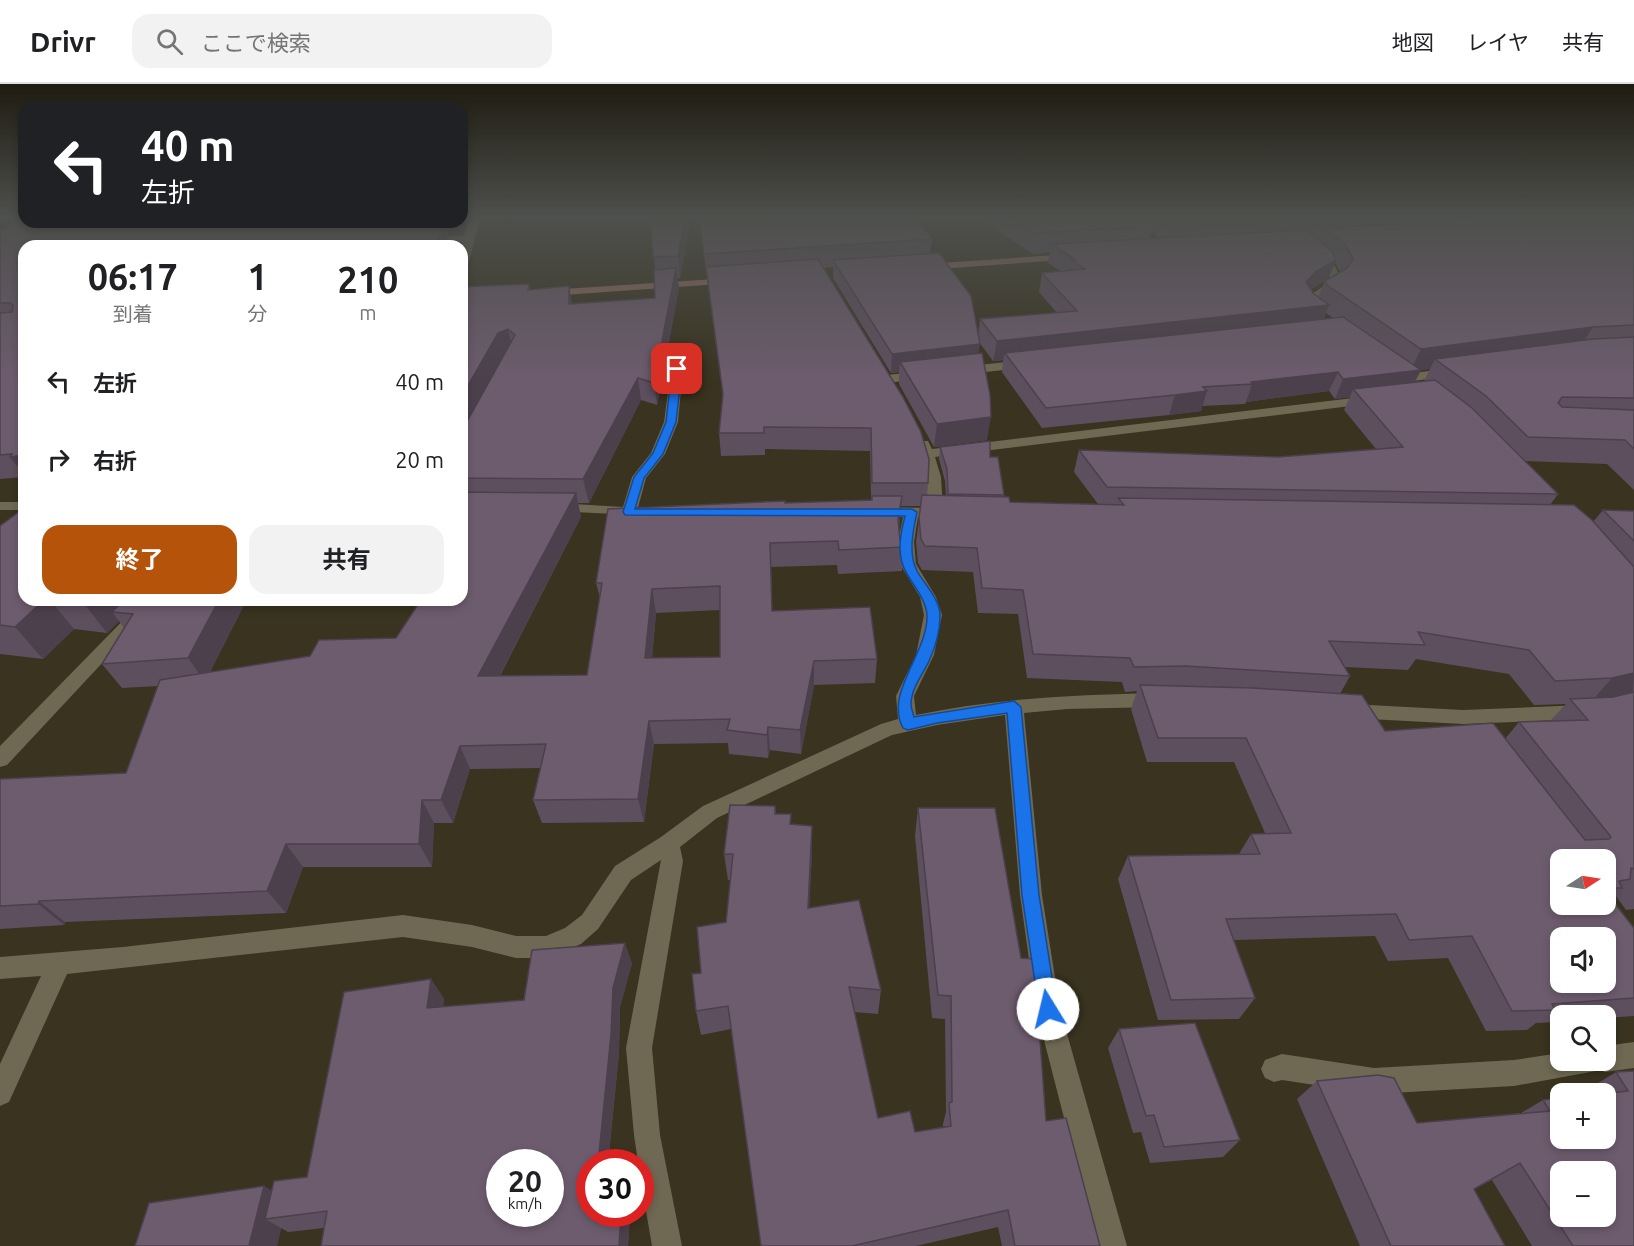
<!DOCTYPE html>
<html lang="ja">
<meta charset="utf-8">
<style>
:root{--surface:#fff;--page:#f2f2f2;--text:#202124;--muted:#757577;--line:#e0e0e0;--accent:#b45309}
body{margin:0;font-family:Ubuntu,"Noto Sans JP",sans-serif;background:var(--page);color:var(--text);height:100vh;display:flex;flex-direction:column;font-size:22px;white-space:nowrap}
*{box-sizing:border-box;margin:0}
p{font-size:20px;color:var(--muted)}
.icon{flex:none;width:33px;height:33px;fill:none;stroke:currentColor;stroke-width:2;stroke-linecap:round;stroke-linejoin:round}
.map{position:relative;flex:1;overflow:hidden}
.details{position:absolute;left:18px;top:156px;width:450px;height:366px;display:flex;flex-direction:column;background:var(--surface);border-radius:18px;box-shadow:0 3px 9px #0003}
.details>*{flex:none}
.banner{position:absolute;left:18px;top:18px;width:450px;height:126px;border-radius:18px;box-shadow:0 3px 9px #0003;background:#202124;color:#fff;overflow:hidden}
.needle{width:39px;rotate:78deg}
.tools{position:absolute;left:1550px;top:765px;display:grid;gap:12px}
.tools a{display:grid;place-items:center;width:66px;height:66px;border-radius:12px;background:var(--surface);box-shadow:0 3px 9px #0003;font-size:30px}
.speed{position:absolute;left:486px;top:1065px;display:flex;gap:12px;font-size:30px;font-weight:700;text-align:center}
.speed>*{display:grid;place-content:center;width:78px;height:78px;border-radius:50%;background:var(--surface);box-shadow:0 3px 9px #0003;line-height:1}
.speed small{font-size:15px;font-weight:400}
.speed .limit{border:9px solid #d22;background:#fff;color:#111}
.pin{position:absolute;display:grid;place-items:center;width:51px;height:51px;color:#fff;margin:-26px;border-radius:12px;box-shadow:0 3px 9px #0006}
.me{position:absolute;width:66px;margin:-33px;rotate:351deg;stroke-linejoin:round;filter:drop-shadow(0 0 4px #0008)}
.turn{display:flex;align-items:center;gap:21px;height:126px;padding:0 24px;font-size:27px}
.turn .icon{width:78px;height:78px;stroke-width:2.5}
.turn b{display:block;font-size:42px;line-height:51px}
.eta{display:flex;justify-content:space-evenly;align-items:center;height:102px;text-align:center}
.eta b{font-size:36px;font-weight:700;line-height:42px}
.action{display:flex;gap:12px;margin-top:auto;padding:12px 24px}
.action a{flex:1;height:69px;border-radius:18px;background:var(--accent);color:#fff;font-size:24px;font-weight:700;line-height:69px;text-align:center}
.action a+a{background:var(--page);color:var(--text)}
ul{padding:0;list-style:none}
li{display:flex;align-items:center;gap:18px;height:78px;padding:0 24px}
li div{flex:1}
li b{display:block;font-size:22px}
li em{font-style:normal}
header{display:flex;align-items:center;gap:36px;box-sizing:border-box;height:84px;padding:0 30px;background:var(--surface);border-bottom:2px solid var(--line)}
header strong{font-size:28px}
nav{display:flex;gap:33px;margin-inline-start:auto;font-size:21px}
.search{width:420px;height:54px;background:var(--page);display:flex;align-items:center;gap:15px;box-sizing:border-box;padding:0 21px;border-radius:18px;color:var(--muted);font-size:22px}
.map>svg:first-child{display:block}
.lines{fill:none;stroke-linecap:round;stroke-linejoin:round}
.street{fill:#6f6953;fill-rule:evenodd}
.secondary{fill:#8e6c5f;fill-rule:evenodd}
.wall{fill:#5e4f5f;fill-rule:evenodd}
.shaded-wall{fill:#4c404d}
.building{fill:#6d5c6e;stroke:#4c404d;stroke-width:1.5;fill-rule:evenodd}
.route{fill:#1a73e8;stroke:#114b97;stroke-width:1.5}
</style>
<header>
<strong>Drivr</strong>
<div class="search"><svg class="icon" aria-label="search" viewBox="0 0 24 24"><circle cx="10" cy="10" r="6"/><path d="M15 15l6 6"/></svg>ここで検索</div>
<nav><a>地図</a><a>レイヤ</a><a>共有</a></nav>
</header>
<div class="map">
<svg width="1634" height="1162" viewBox="0 0 1634 1162">
<rect width="100%" height="100%" fill="#39331f"/>
<g class="lines">
<g class="street">
<polygon points="470,135 480,135 466,189 462,190 462,158 422,159 417,156 422,153 464,152"/>
<polygon points="1312,167 1320,167 1335,182 1342,197 1337,205 1314,217 1314,221 1320,228 1314,231 1304,224 1302,216 1332,197 1326,185 1311,169"/>
<polygon points="1025,276 1029,277 1029,283 960,291 954,287 960,283"/>
<polygon points="677,281 683,285 678,338 665,370 646,394 636,431 552,427 549,424 552,421 557,419 623,423 632,393 651,369 664,338 671,285"/>
<polygon points="1450,284 1454,285 1456,288 1454,291 1407,298 1401,294 1407,290"/>
<polygon points="924,287 930,291 928,294 887,299 881,295 887,291"/>
<path d="M1370 312 1376 316 1375 319 935 373 941 393 943 425 951 429 943 434 918 433 914 458 916 480 936 513 942 531 934 571 914 612 916 631C995 614 1076 611 1157 609L1164 611 1166 616 1164 621 1157 623 1067 625 1024 629 1042 811 1060 925 1127 1162H1097L1036 925 1020 811 1005 631 937 641 892 651 717 734 680 763 683 777 652 964 660 1051 682 1162H652L640 1092V1078H638L634 1051 626 964 661 776 631 796 598 845 581 860 547 874H516L472 863 403 853 67 890 9 1018 0 1022V980L41 892 0 895V873L123 863 403 831 472 841 516 852H546L565 844 582 831 615 782 661 753 703 722 881 640 898 635 896 612 916 571 924 531 920 513 900 480 898 458 903 433H878L870 428 878 423 928 424 926 393 916 360 918 357H928L932 365Z"/>
<rect x="0" y="418" width="24" height="8"/>
<polygon points="143,516 161,516 7,681 0,683 0,662"/>
<polygon points="1350,620 1463,626 1583,621 1590,623 1592,628 1590,633 1583,635 1463,640 1350,634 1343,632 1341,627 1343,622"/>
<polygon points="1634,958 1634,984 1605,988 1601,986 1514,1002 1374,1010 1282,996 1274,998 1265,994 1261,985 1265,976 1282,970 1374,984 1514,976 1560,969 1560,976 1605,976 1605,962"/>
</g>
<g class="secondary">
<polygon points="1071,170 1075,171 1075,175 925,186 920,183 925,180"/>
<polygon points="730,194 734,195 734,199 548,212 543,209 548,206"/>
</g>
</g>
<g class="wall">
<path d="M651 135H691L680 194H677L679 204 657 321 641 316 589 419H578L581 433 500 592 587 591 600 514 596 499 785 419 871 416 870 367 765 365V371L721 372 719 349 723 314 699 135H916L932 155 930 170 978 251 980 235 1057 229 1039 208 1042 189 1060 187 1048 179 1050 168 1033 170 980 135H1634V406L1607 380 1525 377 1558 410 1550 421 1593 438 1603 426 1634 427V825L1626 826 1615 811 1613 812 1616 816 1614 817 1634 844V932L1605 934V932H1560V938L1536 939 1527 946 1486 947 1448 874 1388 877 1375 852 1234 856 1255 914 1239 935 1158 936 1118 795 1128 772 1239 770 1251 750 1265 749 1234 678H1147L1131 625 1137 607 1125 608 1122 598 1027 594 1018 530 978 529 973 488 922 486 918 479 916 458 921 422H901L899 444 900 456 904 463 902 487 838 490 837 481 771 483 772 527 877 575 875 599 814 601 801 670 770 666 768 674 729 670 728 659 654 660 644 738 542 739 533 716 540 684 470 685 453 739H434L432 783H303L286 829 65 838 64 841 0 845V695L126 689 158 602 122 604 102 580 124 544 119 537 107 549 74 545 43 575 0 570V442L24 516H238L243 523 210 588 310 572 396 554 462 516V203L529 200 530 206 573 220 655 214V186ZM1152 147 1159 154 1150 155ZM1335 179 1336 180 1340 188 1325 197 1318 213 1314 210 1311 205 1328 195ZM833 183V194L891 289 899 288V300L934 363 987 356 978 269 979 258 993 277 1003 276 1002 288 1042 344 1169 331 1201 327 1202 322 1245 320 1246 318 1329 307 1335 315 1350 313 1344 326 1376 365 1278 373 1079 366 1074 388 1098 420 1010 418 1004 412V411L990 373 940 363 939 375 945 397 946 412 927 411 928 399 824 184ZM1326 229 1333 234 1324 235ZM1430 285 1424 297 1415 298 1421 286ZM720 526V573L652 574 656 529ZM1416 575 1509 590 1534 621 1566 620 1550 637 1519 638 1505 655 1385 647 1340 610 1350 592 1345 583 1408 586Z"/>
<polygon points="24,138 458,138 448,150 24,162 24,393 0,395 0,147"/>
<polygon points="775,722 776,730 791,741 812,769 809,824 881,906 878,930 854,928 878,1034 915,1048 943,1043 943,1040 946,1028 945,935 932,934 915,752 918,724 1046,1037 1100,1162 1002,1162 998,1143 916,1162 761,1162 731,945 701,951 696,927 701,889 726,838 730,796 728,796 724,770"/>
<polygon points="632,879 620,923 619,969 609,1070 590,1130 630,1130 628,1162 324,1144 288,1148 281,1144 277,1162 135,1162 264,1102 272,1107 307,1093 444,914 443,923 524,916"/>
<polygon points="1119,945 1240,1056 1223,1073 1150,1079 1141,1048 1133,1049 1108,964"/>
<polygon points="1634,987 1634,1162 1532,1162 1492,1096 1474,1105 1505,1162 1360,1162 1297,1015 1317,997 1417,1039 1521,1029 1543,1016 1605,1010 1587,1010 1585,1007 1616,988"/>
</g>
<g class="shaded-wall">
<polygon points="685,135 691,135 680,194 678,172"/>
<polygon points="211,138 236,138 236,139 220,156"/>
<polygon points="445,138 458,138 448,150"/>
<polygon points="444,144 449,162 435,162"/>
<polygon points="1336,176 1328,195 1308,207 1306,198 1315,188"/>
<polygon points="676,184 679,204 657,321 654,299"/>
<polygon points="569,202 573,223 569,220"/>
<polygon points="1329,221 1321,241 1005,269 1003,276 993,277 997,257"/>
<polygon points="1593,243 1579,265 1435,275 1430,285 1421,286 1411,305 1353,305 1350,313 1335,315 1343,295 1410,287 1421,265"/>
<polygon points="508,245 513,266 462,347 462,312 498,249"/>
<polygon points="980,260 977,279 900,278 899,288 891,289 892,270"/>
<polygon points="1338,288 1329,307 1246,318 1252,300 1251,298"/>
<polygon points="638,294 641,316 589,419 583,395"/>
<polygon points="1207,307 1201,327 1169,331 1175,311"/>
<polygon points="991,333 987,356 934,363 937,340"/>
<polygon points="24,371 24,391 10,373"/>
<polygon points="576,409 581,433 487,616 478,592"/>
<polygon points="902,412 900,435 896,458 898,435"/>
<polygon points="652,505 656,529 650,598 645,574"/>
<polygon points="44,516 50,516 74,545 43,575 15,543"/>
<polygon points="83,516 140,516 112,528 119,537 107,549 82,517"/>
<polygon points="219,516 238,516 243,523 205,598 188,574"/>
<polygon points="814,577 814,601 801,670 800,646"/>
<polygon points="1634,589 1633,608 1590,619 1612,594"/>
<polygon points="649,637 654,660 644,738 638,715"/>
<polygon points="768,643 770,666 768,674 767,651"/>
<polygon points="460,662 470,685 453,739 441,716"/>
<polygon points="422,716 434,739 432,783 419,760"/>
<polygon points="812,742 812,769 808,850 808,824"/>
<polygon points="286,760 303,783 286,829 267,807"/>
<polygon points="39,817 65,838 64,841 38,820"/>
<polygon points="625,859 632,879 620,923 619,969 608,1078 599,1070 613,904"/>
<polygon points="431,895 444,914 441,943 427,924"/>
<polygon points="626,1068 631,1078 625,1078"/>
<polygon points="264,1102 287,1117 265,1135 281,1144 277,1162 249,1162"/>
<polygon points="621,1130 630,1130 628,1162 619,1162"/>
</g>
<g class="building">
<polygon points="19,135 24,135 24,138 212,138 218,142 436,141 444,144 435,162 24,162 24,371 10,373 12,370 0,371 0,229 12,228 13,221 10,219 0,219 0,147"/>
<polygon points="651,135 685,135 678,172 653,173"/>
<polygon points="700,135 916,135 932,155 704,170"/>
<polygon points="1013,135 1147,135 1154,142 1036,149"/>
<polygon points="1165,135 1301,135 1170,141"/>
<polygon points="1516,135 1634,135 1634,241 1593,243 1421,265 1327,201 1325,197 1347,184 1353,175 1345,160 1324,144"/>
<polygon points="1306,146 1332,167 1336,176 1315,188 1306,198 1314,210 1329,221 997,257 980,235 1077,227 1042,189 1085,185 1072,176 1076,176 1051,160"/>
<polygon points="939,169 971,212 980,260 892,270 833,176"/>
<polygon points="818,175 903,313 921,348 929,375 928,399 872,399 871,344 764,343 764,349 719,349 723,310 706,183"/>
<polygon points="676,184 654,299 638,294 583,395 462,394 462,344 464,343 515,251 508,245 498,249 462,312 462,203 529,200 528,206 569,202 569,220 655,214 654,186"/>
<polygon points="1343,233 1421,286 1343,295 1338,288 1251,298 1252,300 1203,303 1207,307 1175,311 1046,324 1005,269"/>
<polygon points="1634,253 1634,314 1562,313 1558,319 1562,323 1634,326 1634,365 1625,356 1528,353 1486,312 1435,275 1593,255"/>
<polygon points="982,269 990,310 991,333 937,340 900,278"/>
<polygon points="1435,296 1472,324 1558,410 1107,403 1079,366 1278,373 1403,363 1353,305"/>
<polygon points="990,357 990,373 998,373 1004,411 948,410 947,385 940,363"/>
<path d="M462 408 576 409 478 592 587 591 602 499H596L608 425 785 417V419L872 416V412H902L898 435 900 456 904 463 839 466 838 457 770 459 772 527 870 523 877 575 814 577 800 646 768 643 767 651 727 646 730 635 649 637 638 715 533 716 546 660 460 662 441 716H422L419 760H286L267 807 39 817 38 820 0 822V695L126 689 160 596 310 572 319 556 396 554 421 516H462ZM720 502V573L645 574 652 505Z"/>
<polygon points="922,411 1009,413 1010,418 1124,421 1118,414 1574,421 1592,436 1634,483 1634,589 1612,594 1555,597 1529,566 1418,548 1425,561 1329,557 1350,592 1185,582 1134,583 1130,574 1033,570 1023,506 982,504 977,464 925,462 921,455 919,434"/>
<polygon points="24,424 24,516 44,516 15,543 0,541 0,442"/>
<polygon points="1603,426 1634,427 1634,457"/>
<polygon points="124,516 219,516 188,574 102,580 133,530 112,528"/>
<path d="M1140 601 1253 604 1362 611 1385 647 1493 639 1585 756 1609 755 1611 753 1519 638 1588 636 1570 615 1613 613 1634 608V785L1631 784 1630 795 1619 797 1622 804H1607L1616 816H1612L1634 844V914L1552 920 1555 926 1512 927 1472 852 1409 856 1396 830 1226 835 1255 914 1171 916 1128 772 1260 770 1251 750 1291 749 1246 654H1158ZM1560 776H1605V820H1560ZM1560 854H1605V898H1560Z"/>
<polygon points="730,721 775,722 775,730 791,730 790,740 812,742 808,824 859,816 881,906 849,903 878,1034 910,1027 915,1048 951,1042 949,1019 952,1018 951,912 938,911 918,724 995,724 1021,874 1034,875 1046,1037 1066,1034 1100,1162 1015,1162 1008,1126 852,1162 761,1162 728,922 696,927 692,890 701,889 697,843 726,838 733,770 724,770"/>
<path d="M625 859 613 904 611 951 599 1070 626 1068 625 1078H590V1130H621L619 1162H321L327 1127 265 1135 274 1097 307 1093 344 908 431 895 427 924 524 916 532 866ZM500 1078H550V1130H500Z"/>
<polygon points="1195,939 1240,1056 1164,1063 1154,1031 1146,1032 1119,945"/>
<path d="M1634 987V1162H1573L1520 1079 1474 1105 1505 1162H1391L1317 997 1378 991 1394 994 1417 1039 1550 1027 1543 1016 1560 1014V1054H1605V1010H1603L1628 1007 1616 988ZM1560 1088H1605V1132H1560Z"/>
<polygon points="264,1102 249,1162 135,1162 149,1119"/>
</g>
<linearGradient id="sky" x2="0" y2="1"><stop stop-color="#1f1c11"/><stop offset="0.45" stop-color="#4e504d"/><stop offset="1" stop-color="#4e504d" stop-opacity="0"/></linearGradient>
<rect width="1634" height="297" fill="url(#sky)"/>
<path class="route" d="M677 282 682 285 676 338 663 370 644 394 635 425H912L917 428C913 447 908 469 917 487 925 501 940 515 940 532 940 546 935 564 929 577 923 590 911 605 911 620 911 624 913 629 914 633L1014 617 1021 623 1039 811 1057 925 1054 931 1048 934 1041 931 1039 925 1022 811 1007 629 937 639 908 646 903 644C884 608 928 570 927 531 926 516 914 502 907 490 896 472 900 451 905 432L625 431 623 428 634 393 653 369 666 338 672 285Z"/>
</svg>
<div class="tools">
<a><svg class="needle" viewBox="-14 -14 28 28"><path d="M0-13l5 13h-10z" fill="#e53935"/><path d="M0 13l5-13h-10z" fill="#757577"/></svg></a>
<a><svg class="icon" aria-label="sound" viewBox="0 0 24 24"><path d="M4 9h4l5-4v14l-5-4H4zM17 9q2 3 0 6"/></svg></a>
<a><svg class="icon" aria-label="search" viewBox="0 0 24 24"><circle cx="10" cy="10" r="6"/><path d="M15 15l6 6"/></svg></a>
<a>+</a>
<a>−</a>
</div>
<div class="speed"><div>20<small>km/h</small></div><div class="limit">30</div></div>
<div class="pin" style="left:677px;top:285px;background:#d93025"><svg class="icon" aria-label="arrive" viewBox="0 0 24 24"><path d="M6 21V4h12l-3 4 3 4H6"/></svg></div>
<svg class="me" style="left:1048px;top:925px" viewBox="-20 -20 40 40"><circle r="19" fill="#fff"/><path d="M0-13L10 11 0 6-10 11z" fill="#1a73e8"/></svg>
<div class="banner">
<div class="turn"><svg class="icon" aria-label="left" viewBox="0 0 24 24"><path d="M17 20v-9H6M10 6l-5 5 5 5"/></svg><div><b>40 m</b>左折</div></div>
</div>
<section class="details">
<div class="eta">
<div><b>06:17</b><p>到着</p></div>
<div><b>1</b><p>分</p></div>
<div><b>210</b><p>m</p></div>
</div>
<ul>
<li><svg class="icon" aria-label="left" viewBox="0 0 24 24"><path d="M17 20v-9H6M10 6l-5 5 5 5"/></svg><div><b>左折</b></div><em>40 m</em></li>
<li><svg class="icon" aria-label="right" viewBox="0 0 24 24"><path d="M7 20v-9h11M14 6l5 5-5 5"/></svg><div><b>右折</b></div><em>20 m</em></li>
</ul>
<div class="action"><a>終了</a><a>共有</a></div>
</section>
</div>
